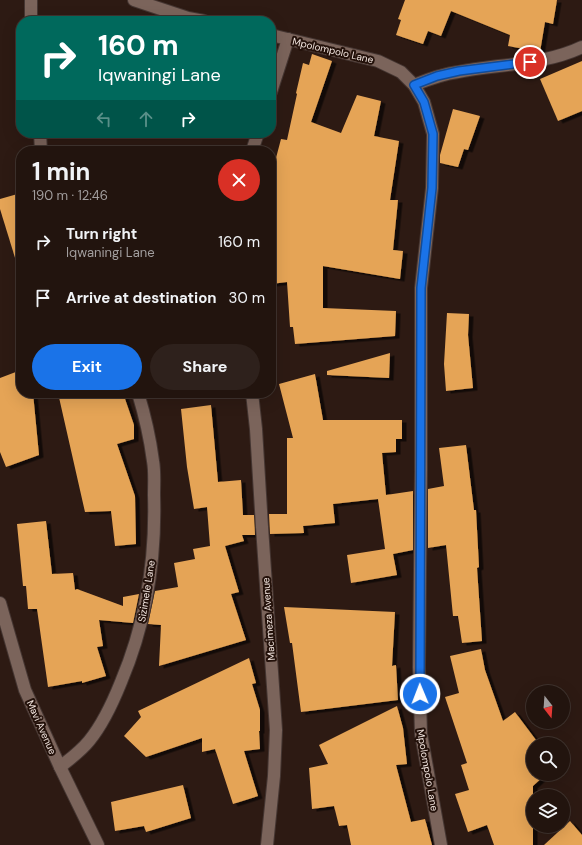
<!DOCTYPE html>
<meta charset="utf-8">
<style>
:root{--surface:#22140e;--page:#2e211c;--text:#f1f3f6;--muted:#a29e9e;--line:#3f332e;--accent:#1a73e8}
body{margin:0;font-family:"DM Sans",sans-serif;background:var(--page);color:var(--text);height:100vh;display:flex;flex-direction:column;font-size:15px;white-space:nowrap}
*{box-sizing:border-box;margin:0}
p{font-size:13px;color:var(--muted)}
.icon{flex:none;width:22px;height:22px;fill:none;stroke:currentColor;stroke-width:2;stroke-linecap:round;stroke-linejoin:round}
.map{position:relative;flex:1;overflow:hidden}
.sheet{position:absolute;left:16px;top:146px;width:260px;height:252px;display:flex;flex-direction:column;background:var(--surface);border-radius:16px;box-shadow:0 4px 16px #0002,0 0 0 1px var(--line)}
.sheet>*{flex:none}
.hud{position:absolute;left:16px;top:16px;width:260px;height:122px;border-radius:16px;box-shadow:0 4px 16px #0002,0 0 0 1px var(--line);background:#00695c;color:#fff;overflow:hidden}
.needle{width:26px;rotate:163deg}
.fabs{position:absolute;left:526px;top:685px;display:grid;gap:8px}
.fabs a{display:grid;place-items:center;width:44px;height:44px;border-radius:50%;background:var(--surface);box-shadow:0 4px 16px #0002,0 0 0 1px var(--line);font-size:20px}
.pin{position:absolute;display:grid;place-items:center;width:34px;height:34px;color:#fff;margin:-17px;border:2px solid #fff;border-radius:50%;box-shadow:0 1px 4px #0007}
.me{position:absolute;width:44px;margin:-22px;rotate:359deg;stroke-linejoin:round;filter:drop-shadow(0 0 3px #0008)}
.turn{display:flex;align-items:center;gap:14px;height:84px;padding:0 16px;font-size:18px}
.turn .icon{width:52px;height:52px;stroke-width:2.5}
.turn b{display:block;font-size:28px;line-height:34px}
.lanes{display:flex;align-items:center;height:38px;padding:0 16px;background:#0003;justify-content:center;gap:20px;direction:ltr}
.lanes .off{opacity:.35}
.round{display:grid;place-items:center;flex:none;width:42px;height:42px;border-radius:21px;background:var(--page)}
.summary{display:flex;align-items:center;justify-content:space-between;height:68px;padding:0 16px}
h1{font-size:24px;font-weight:700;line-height:30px}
.primary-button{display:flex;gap:8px;margin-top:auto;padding:8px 16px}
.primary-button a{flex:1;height:46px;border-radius:24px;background:var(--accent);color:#fff;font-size:16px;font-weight:700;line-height:46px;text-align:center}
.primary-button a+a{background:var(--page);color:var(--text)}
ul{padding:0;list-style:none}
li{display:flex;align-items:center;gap:12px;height:56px;padding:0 16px}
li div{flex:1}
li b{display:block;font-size:15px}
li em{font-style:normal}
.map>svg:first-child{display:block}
.building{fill:#e5a456;filter:url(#shadow)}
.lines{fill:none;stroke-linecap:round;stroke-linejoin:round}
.street-casing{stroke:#453632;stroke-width:14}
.street{stroke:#7b645b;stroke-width:12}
.route-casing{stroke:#114b97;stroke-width:10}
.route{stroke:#1a73e8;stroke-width:7}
.labels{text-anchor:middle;stroke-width:4;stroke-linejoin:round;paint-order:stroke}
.street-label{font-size:10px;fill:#f3e6e0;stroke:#23110a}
</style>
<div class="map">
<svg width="582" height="845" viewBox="0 0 582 845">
<defs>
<filter id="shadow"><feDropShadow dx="4.5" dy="2.5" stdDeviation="0" flood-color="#0009"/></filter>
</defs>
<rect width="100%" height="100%" fill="#2d1a13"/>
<g class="building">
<polygon points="405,0 557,0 553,24 545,22 540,52 508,46 510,35 451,11 441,36 428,31 423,44 396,35 401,20 398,19"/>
<polygon points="312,54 332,61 311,122 341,133 357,95 381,101 374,136 399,141 390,200 398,200 393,250 403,251 400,279 323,266 323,308 396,311 395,336 295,344 293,327 290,327 287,282 271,284 271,177 281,139 287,140 297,94 296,93 303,63 309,65"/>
<polygon points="582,61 582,111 558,121 540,79"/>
<polygon points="453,109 480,116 468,150 464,149 458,167 440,163 440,155"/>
<polygon points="21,193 21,260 16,261 0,209 0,199"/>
<polygon points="447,313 469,314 468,335 473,388 446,391 444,364"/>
<polygon points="390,353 389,378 327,375 327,371"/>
<polygon points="21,370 21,393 33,393 39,455 6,467 0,452 0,378"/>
<polygon points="315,374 323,420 402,420 402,439 396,439 396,452 382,453 386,495 413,491 413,550 393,554 397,575 351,583 347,555 385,549 378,499 333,504 335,523 303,526 304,533 270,534 269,514 287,514 287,438 293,438 279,384"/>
<polygon points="58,393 123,393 134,425 134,439 117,444 135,496 136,544 115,546 111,511 85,512"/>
<polygon points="211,405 218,482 241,480 243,515 254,515 255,535 242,535 244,541 225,546 239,592 231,594 246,640 159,666 161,625 148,624 155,591 178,587 174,563 195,559 193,549 210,546 207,507 194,509 187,467 181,409"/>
<polygon points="466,445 474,510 476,510 479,567 477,568 482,641 462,643 458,616 453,616 446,545 428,548 428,489 444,486 439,448"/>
<polygon points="46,521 52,574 73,573 75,590 77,589 123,606 123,597 139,594 133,623 99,620 103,646 97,647 106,676 82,683 82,681 48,687 37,609 28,609 26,586 23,586 17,524"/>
<polygon points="284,607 395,612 392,666 396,665 398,700 301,712 292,643 290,643"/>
<polygon points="481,649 485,670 503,721 515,712 539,744 533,744 533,774 546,774 533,786 533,845 494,845 487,825 468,832 455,794 469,790 461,765 467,763 445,697 459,693 450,656"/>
<polygon points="249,658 256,683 252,684 260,710 260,731 259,731 260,749 244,751 258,796 233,804 215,749 202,752 202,738 146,757 124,736 141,717 138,711"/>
<polygon points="397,706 403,728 407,764 396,765 411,822 425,819 432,845 351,845 347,825 339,826 334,806 312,809 309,768 328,764 319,745"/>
<polygon points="183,785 191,818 146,832 144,826 115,831 111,802"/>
<polygon points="570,821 582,835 582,845 544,845"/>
</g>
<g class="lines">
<defs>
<g id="street">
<polyline points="134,0 188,18 204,21"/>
<polyline points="31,21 31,0"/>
<polyline points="271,35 378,61 401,72 414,85 424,102 433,134 432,188 421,288 421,471 419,667 421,734 441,845"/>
<path d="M414 85C429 79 443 74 458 72 498 64 545 65 582 47"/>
<polyline points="271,92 288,39"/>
<polyline points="40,133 41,151"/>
<polyline points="252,151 258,133"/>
<polyline points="252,393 256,429 262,527 276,730 274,776 267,845"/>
<polyline points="0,603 25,690 60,767 98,845"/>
<path d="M60 767C70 759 81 751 89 741 103 724 113 702 121 682 146 623 156 559 154 495 154 484 155 472 153 461 150 438 145 416 138 393"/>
</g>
</defs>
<use href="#street" class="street-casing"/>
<use href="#street" class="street"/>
</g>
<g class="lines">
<defs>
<polyline id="route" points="420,694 421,288 432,188 433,134 424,102 414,85 437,76 459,71 530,62"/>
</defs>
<use href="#route" class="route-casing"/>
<use href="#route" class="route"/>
</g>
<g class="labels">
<g class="street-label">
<text transform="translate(333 50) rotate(13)" y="4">Mpolompolo Lane</text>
<text transform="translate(146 591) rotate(-81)" y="4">Sizimele Lane</text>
<text transform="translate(268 619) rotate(-94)" y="4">Macimeza Avenue</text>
<text transform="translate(42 727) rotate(66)" y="4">Mavi Avenue</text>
<text transform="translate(428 770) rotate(80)" y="4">Mpolompolo Lane</text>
</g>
</g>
</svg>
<div class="fabs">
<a><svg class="needle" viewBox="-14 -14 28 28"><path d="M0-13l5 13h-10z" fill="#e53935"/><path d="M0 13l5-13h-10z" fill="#a29e9e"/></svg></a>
<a><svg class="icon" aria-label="search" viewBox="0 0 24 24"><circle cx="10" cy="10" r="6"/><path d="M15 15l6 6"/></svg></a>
<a><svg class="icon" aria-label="layers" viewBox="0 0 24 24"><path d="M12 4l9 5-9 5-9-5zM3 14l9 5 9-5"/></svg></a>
</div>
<div class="pin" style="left:530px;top:62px;background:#d93025"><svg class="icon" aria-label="arrive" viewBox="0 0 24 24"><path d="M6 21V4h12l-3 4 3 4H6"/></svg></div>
<svg class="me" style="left:420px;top:694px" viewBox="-20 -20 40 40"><circle r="17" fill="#1a73e8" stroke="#fff" stroke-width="3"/><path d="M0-11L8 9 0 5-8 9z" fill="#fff"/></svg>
<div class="hud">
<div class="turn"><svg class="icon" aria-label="right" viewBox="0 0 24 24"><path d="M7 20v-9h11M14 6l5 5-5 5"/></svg><div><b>160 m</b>Iqwaningi Lane</div></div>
<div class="lanes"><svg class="icon off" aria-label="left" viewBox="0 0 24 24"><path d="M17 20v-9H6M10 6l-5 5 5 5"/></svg><svg class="icon off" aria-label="ahead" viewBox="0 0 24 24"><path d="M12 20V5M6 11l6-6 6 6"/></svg><svg class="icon" aria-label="right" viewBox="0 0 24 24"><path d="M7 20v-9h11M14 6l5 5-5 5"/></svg></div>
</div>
<section class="sheet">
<div class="summary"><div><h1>1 min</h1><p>190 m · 12:46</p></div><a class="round" style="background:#d93025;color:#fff"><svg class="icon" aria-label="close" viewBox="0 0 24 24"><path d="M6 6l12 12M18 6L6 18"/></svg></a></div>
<ul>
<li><svg class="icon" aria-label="right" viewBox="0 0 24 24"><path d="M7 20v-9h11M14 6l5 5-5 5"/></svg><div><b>Turn right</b><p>Iqwaningi Lane</p></div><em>160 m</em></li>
<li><svg class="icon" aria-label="arrive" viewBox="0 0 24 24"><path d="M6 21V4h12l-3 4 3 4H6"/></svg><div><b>Arrive at destination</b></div><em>30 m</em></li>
</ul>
<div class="primary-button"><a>Exit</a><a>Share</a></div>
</section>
</div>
